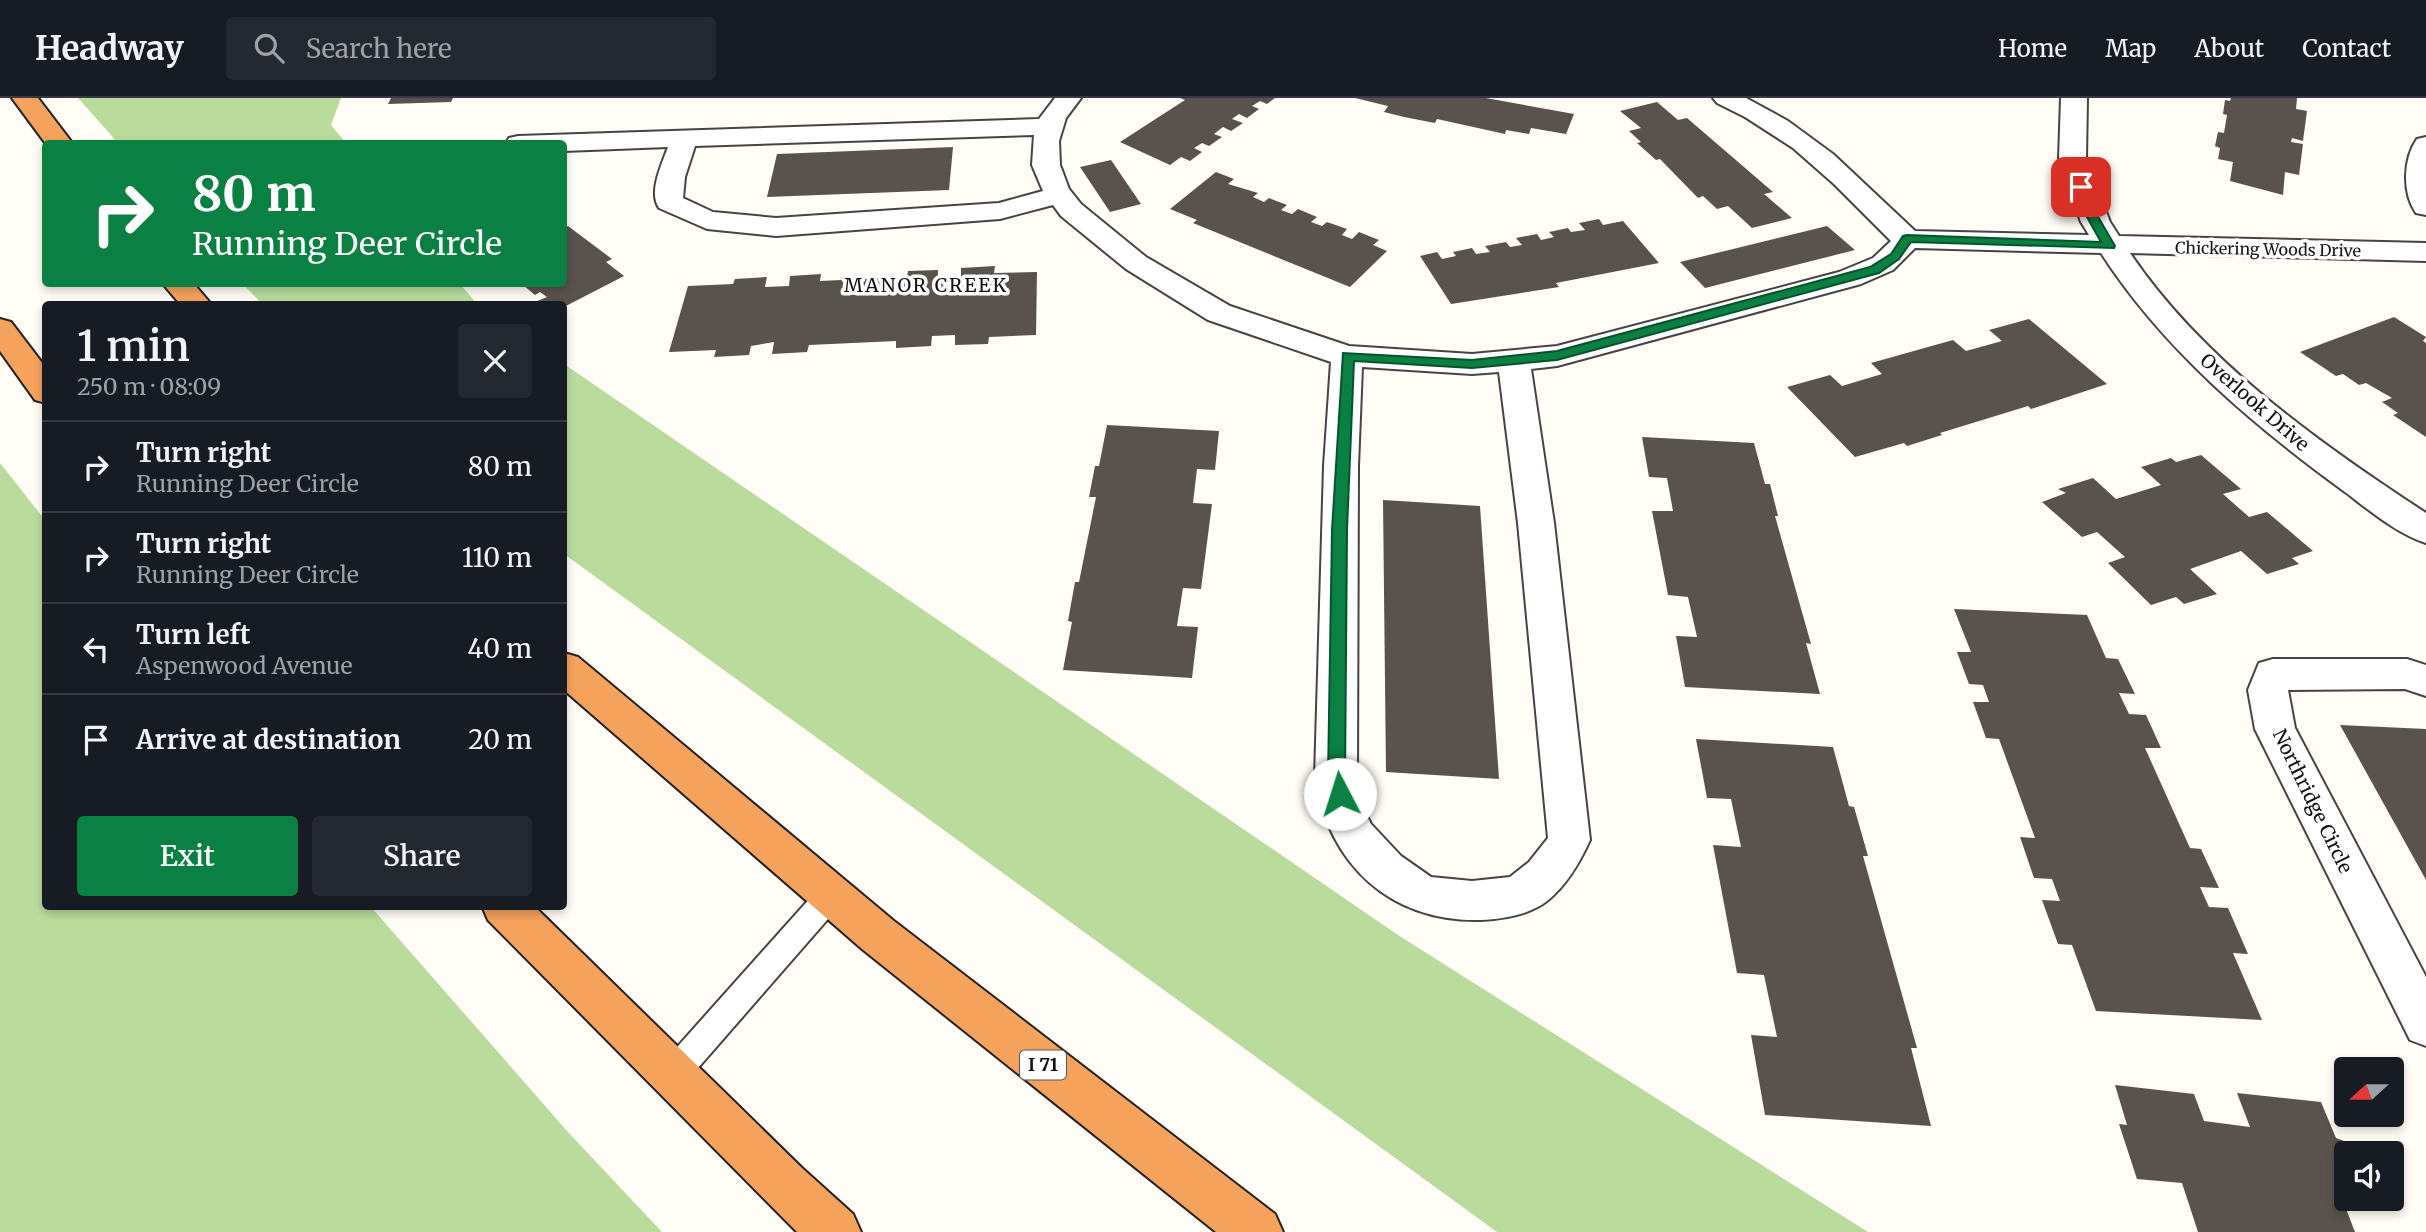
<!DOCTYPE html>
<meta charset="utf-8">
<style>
:root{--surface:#171b24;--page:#242831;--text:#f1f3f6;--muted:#9ea1a6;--line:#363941;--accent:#0b8043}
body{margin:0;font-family:Merriweather,serif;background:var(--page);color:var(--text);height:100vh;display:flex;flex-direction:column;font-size:26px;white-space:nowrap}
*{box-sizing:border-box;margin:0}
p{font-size:23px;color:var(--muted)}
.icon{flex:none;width:38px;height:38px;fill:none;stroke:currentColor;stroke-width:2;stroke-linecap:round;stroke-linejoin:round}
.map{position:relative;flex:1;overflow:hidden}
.details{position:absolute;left:42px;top:203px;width:525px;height:609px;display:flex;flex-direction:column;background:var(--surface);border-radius:7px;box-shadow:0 4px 10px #0003}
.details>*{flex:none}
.banner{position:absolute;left:42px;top:42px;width:525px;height:147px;border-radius:7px;box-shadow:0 4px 10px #0003;background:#0b8043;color:#fff;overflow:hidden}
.needle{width:46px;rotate:249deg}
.fabs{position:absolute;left:2334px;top:959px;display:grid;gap:14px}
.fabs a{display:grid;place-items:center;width:70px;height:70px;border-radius:7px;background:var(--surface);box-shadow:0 4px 10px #0003;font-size:35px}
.pin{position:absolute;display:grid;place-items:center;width:60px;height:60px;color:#fff;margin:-30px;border-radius:14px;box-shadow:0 4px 10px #0006}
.me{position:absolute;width:77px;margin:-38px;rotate:355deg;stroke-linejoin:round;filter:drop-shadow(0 0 5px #0008)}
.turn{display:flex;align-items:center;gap:24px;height:147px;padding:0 35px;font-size:32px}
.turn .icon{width:91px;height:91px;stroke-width:2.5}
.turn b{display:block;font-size:49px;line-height:60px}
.round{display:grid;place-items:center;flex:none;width:74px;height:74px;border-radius:7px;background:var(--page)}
.head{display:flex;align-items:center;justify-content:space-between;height:119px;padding:0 35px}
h1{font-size:42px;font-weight:600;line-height:52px}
.action{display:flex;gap:14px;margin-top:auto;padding:14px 35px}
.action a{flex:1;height:80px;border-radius:7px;background:var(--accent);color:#fff;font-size:28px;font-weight:600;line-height:80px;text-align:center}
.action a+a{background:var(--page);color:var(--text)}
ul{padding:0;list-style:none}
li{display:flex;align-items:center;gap:21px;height:91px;padding:0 35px;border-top:2px solid var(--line)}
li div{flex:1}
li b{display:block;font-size:26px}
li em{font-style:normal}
header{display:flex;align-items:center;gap:42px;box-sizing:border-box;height:98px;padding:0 35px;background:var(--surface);border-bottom:2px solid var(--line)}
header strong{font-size:33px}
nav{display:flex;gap:38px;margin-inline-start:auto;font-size:24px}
.search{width:490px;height:63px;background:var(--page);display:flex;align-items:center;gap:18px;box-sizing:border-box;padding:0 24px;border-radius:7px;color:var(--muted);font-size:26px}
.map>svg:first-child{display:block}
.forest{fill:#b9dc9c}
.building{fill:#5a524d}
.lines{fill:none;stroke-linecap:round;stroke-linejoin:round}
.service-casing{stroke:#444;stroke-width:4}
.minor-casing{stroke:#444;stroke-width:4}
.motorway-casing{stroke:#222;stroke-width:4}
.service{fill:#fff;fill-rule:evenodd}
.minor{fill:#fff;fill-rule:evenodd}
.motorway{fill:#f5a25d;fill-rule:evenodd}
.route{fill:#0b8043;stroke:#07532c;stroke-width:2}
.labels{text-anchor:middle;stroke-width:7;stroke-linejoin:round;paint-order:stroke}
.far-street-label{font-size:16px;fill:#111;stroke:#fff}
.shield{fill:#fff;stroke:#585858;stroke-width:2}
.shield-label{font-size:18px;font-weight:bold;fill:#111}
.far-quarter-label{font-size:19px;letter-spacing:2px;fill:#111;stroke:#fff}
.street-label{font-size:19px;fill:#111;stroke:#fff}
</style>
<header>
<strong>Headway</strong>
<div class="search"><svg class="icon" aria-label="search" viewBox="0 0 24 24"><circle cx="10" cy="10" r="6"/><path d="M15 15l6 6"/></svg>Search here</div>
<nav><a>Home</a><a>Map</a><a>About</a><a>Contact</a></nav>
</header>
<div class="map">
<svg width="2426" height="1134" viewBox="0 0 2426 1134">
<rect width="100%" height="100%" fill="#fffdf5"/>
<g class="forest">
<polygon points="78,0 341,0 331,27 346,45 118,45"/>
<polygon points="243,186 460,186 477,206 262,206"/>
<polygon points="564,266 1398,837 1868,1134 1497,1134 564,456"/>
<polygon points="0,365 45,422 46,808 371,809 567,1033 662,1134 0,1134"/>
</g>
<g class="building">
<polygon points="391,0 453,0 451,4 388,6"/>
<polygon points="1180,0 1275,0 1267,6 1260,3 1252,8 1259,11 1247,20 1239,16 1232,21 1243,25 1231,33 1223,29 1214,36 1222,39 1209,48 1202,45 1194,50 1202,54 1190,63 1181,59 1170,67 1120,44 1185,2"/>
<polygon points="1355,0 1486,0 1574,16 1566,36 1531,30 1529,36 1506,32 1505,36 1437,21 1435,25 1404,19 1384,14 1388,8"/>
<polygon points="2231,0 2297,0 2296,11 2307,13 2303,43 2292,40 2291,44 2303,46 2299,77 2285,74 2283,97 2230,83 2233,64 2218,61 2220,50 2215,48 2218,34 2224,35 2227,17 2223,16 2225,2 2230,3"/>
<polygon points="1657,4 1678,22 1687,20 1773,94 1764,96 1792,120 1752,130 1728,108 1717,111 1703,98 1698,100 1660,61 1656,62 1637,45 1641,44 1629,33 1641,30 1620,13"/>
<polygon points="953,49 949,92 767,99 777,56"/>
<polygon points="1111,62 1141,106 1110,114 1080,69"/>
<polygon points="1216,74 1234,81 1228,86 1258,95 1253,99 1264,104 1269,100 1287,107 1281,112 1292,116 1298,111 1317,119 1311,124 1322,128 1327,124 1347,131 1342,137 1352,141 1359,134 1379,142 1373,147 1387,153 1350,189 1193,125 1197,122 1170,111"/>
<polygon points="1599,121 1603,127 1623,123 1659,165 1556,185 1559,189 1451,206 1420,158 1437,154 1442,161 1456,158 1453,154 1472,150 1476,156 1490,154 1485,148 1506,144 1510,149 1522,147 1516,140 1537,136 1541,142 1554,139 1549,134 1568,130 1571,134 1585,132 1579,125"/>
<polygon points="568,128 612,161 606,164 624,178 564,209 539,206 535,204 547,199 540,194 535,197 523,187 564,186 564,131"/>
<polygon points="1827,128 1855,152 1705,190 1680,164"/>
<polygon points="995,168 994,175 1037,174 1036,237 989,239 988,246 955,247 955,237 932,238 931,248 896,250 896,243 809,247 807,254 772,256 774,244 751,248 749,257 714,259 716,252 669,254 688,188 733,186 735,181 767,179 765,189 789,188 790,178 821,176 820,183 907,179 908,173 938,172 938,181 961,180 961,170"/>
<polygon points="2394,219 2426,239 2423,243 2426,245 2426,339 2393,317 2398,315 2382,304 2392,300 2366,285 2359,287 2343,276 2336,278 2300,254"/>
<polygon points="2029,221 2107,286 2031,311 2028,308 1940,335 1942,337 1907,348 1904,345 1855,359 1787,289 1830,277 1842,288 1882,276 1871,265 1953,242 1966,253 2002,243 1989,232"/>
<polygon points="1107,327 1219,333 1215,372 1197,371 1193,405 1212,406 1201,491 1183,490 1177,528 1198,529 1192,580 1063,572 1072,524 1068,523 1075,484 1079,484 1096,399 1089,399 1095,368 1099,368"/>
<polygon points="1642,339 1754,345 1765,386 1770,386 1778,418 1775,418 1811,546 1806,545 1820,596 1685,589 1676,538 1697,539 1688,499 1668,497 1652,413 1673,413 1667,380 1649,379"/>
<polygon points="2201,357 2241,391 2223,396 2249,419 2267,414 2313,453 2292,460 2299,466 2267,476 2241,453 2190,471 2217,496 2184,506 2176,499 2151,507 2108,465 2125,459 2097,434 2082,439 2042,404 2066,395 2058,391 2093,380 2116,401 2161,387 2141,369 2171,360 2176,364"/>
<polygon points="1383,402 1480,408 1499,681 1386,674"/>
<polygon points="1954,511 2087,517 2106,560 2118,561 2135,596 2119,595 2129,616 2146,617 2161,650 2145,650 2190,750 2201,751 2219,790 2200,789 2209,809 2228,810 2248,856 2233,855 2262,922 2096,913 2072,847 2058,846 2042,802 2060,803 2052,781 2034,780 2020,739 2035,740 1999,641 1986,640 1973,604 1989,604 1983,587 1969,586 1957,554 1971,554"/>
<polygon points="2340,627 2426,631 2426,782"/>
<polygon points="1696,641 1833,649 1849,708 1854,709 1868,758 1863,758 1917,950 1911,950 1931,1028 1765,1017 1751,937 1777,939 1764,877 1737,875 1713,747 1741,749 1731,701 1707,700"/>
<polygon points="2115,987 2194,996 2204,1023 2250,1029 2237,995 2321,1004 2336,1040 2355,1047 2358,1055 2347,1055 2347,1098 2341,1098 2355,1134 2198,1134 2182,1085 2137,1081 2119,1026 2127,1027"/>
</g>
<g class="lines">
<defs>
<polygon id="service" points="831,785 841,788 845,797 841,806 684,986 673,991 662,986 658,976 662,966 821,788"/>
<g id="minor">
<path d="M1055 0H1081L1066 20 1059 43 1060 67 1069 91 1081 106 1146 159 1230 208 1349 248 1472 256 1557 248 1839 174 1873 160 1891 143 1834 86 1793 50 1745 19 1717 5 1713 0H1746L1788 23 1833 56 1915 133 2089 137 2081 124 2059 61 2061 0H2087L2086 61 2110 124 2119 138 2426 145V163L2130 155C2202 262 2320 346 2426 415V445C2397 436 2369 412 2345 394 2252 326 2163 251 2101 155L1915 150 1893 172 1861 186 1557 268 1531 271 1554 425 1590 742C1580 764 1567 787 1547 803 1529 817 1503 821 1481 822 1390 824 1329 767 1315 679L1324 368 1331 264 1208 222 1126 171 1061 118 1053 107 1000 121 776 138 707 131 659 110C648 94 662 66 668 49L564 53V46H505L509 40 518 38 1039 21ZM1034 37 1032 67 1043 93 999 105 776 120 713 114 683 100 685 79 695 48ZM1362 269 1472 276 1499 274 1518 425 1548 740 1529 764 1510 779 1472 783 1431 779 1401 758 1371 726 1363 711 1357 679 1358 368Z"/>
<path d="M2426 39V117L2416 115C2402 95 2403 61 2417 41Z"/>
<polygon points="2273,561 2407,561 2426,567 2426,598 2405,591 2288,592 2295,630 2426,879 2426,948 2410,942 2255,631 2248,592 2259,565"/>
</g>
<g id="motorway">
<polygon points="12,0 38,0 73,46 46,46"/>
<polygon points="163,186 194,186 211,206 180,206"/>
<polygon points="0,221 11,224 46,270 46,305 35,302 0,253"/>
<polygon points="564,555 578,559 894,823 1275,1116 1283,1134 1216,1134 862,851 564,592"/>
<polygon points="482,808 534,808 802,1070 853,1116 861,1134 797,1134 488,822"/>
</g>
</defs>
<use href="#service" class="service-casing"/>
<use href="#minor" class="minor-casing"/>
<use href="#motorway" class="motorway-casing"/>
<use href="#service" class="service"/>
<use href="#minor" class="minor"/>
<use href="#motorway" class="motorway"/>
</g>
<polygon class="route" points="2081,85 2087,89 2093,110 2115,148 2114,150 1911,144 1899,161 1879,175 1557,262 1472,270 1354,263 1347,432 1345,679 1348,696 1346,702 1340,704 1334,702 1328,679 1332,432 1343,255 1472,262 1557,253 1870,169 1891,156 1903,138 1907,137 2101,144 2082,110 2076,89"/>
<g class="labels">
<g class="far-street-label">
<text transform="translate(2268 151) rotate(1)" y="6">Chickering Woods Drive</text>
</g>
<rect class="shield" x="1020" y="952.5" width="46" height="29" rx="5"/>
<g class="shield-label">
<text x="1043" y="973">I 71</text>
</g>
<g class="far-quarter-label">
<text x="926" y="194">MANOR CREEK</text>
</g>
<g class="street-label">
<text transform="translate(2255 304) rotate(41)" y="7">Overlook Drive</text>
<text transform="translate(2313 703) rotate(64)" y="7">Northridge Circle</text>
</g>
</g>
</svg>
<div class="fabs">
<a><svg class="needle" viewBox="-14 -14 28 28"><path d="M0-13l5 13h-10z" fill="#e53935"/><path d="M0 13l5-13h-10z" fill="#9ea1a6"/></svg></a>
<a><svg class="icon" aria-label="sound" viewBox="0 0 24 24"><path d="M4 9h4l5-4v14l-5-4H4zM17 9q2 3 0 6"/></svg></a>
</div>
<div class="pin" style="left:2081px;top:89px;background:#d93025"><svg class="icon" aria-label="arrive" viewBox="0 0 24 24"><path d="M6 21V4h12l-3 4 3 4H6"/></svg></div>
<svg class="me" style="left:1340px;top:696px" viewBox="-20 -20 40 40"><circle r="19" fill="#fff"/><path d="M0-13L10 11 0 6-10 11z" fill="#0b8043"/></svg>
<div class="banner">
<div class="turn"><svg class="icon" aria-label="right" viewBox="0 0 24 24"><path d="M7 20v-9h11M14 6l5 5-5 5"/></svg><div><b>80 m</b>Running Deer Circle</div></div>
</div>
<section class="details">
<div class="head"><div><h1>1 min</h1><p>250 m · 08:09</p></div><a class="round"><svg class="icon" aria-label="close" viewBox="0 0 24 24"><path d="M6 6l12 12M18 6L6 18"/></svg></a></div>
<ul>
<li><svg class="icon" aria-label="right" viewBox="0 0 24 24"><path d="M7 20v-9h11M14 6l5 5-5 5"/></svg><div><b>Turn right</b><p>Running Deer Circle</p></div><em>80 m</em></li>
<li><svg class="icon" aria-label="right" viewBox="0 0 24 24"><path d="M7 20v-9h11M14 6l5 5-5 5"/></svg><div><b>Turn right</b><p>Running Deer Circle</p></div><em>110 m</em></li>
<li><svg class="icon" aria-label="left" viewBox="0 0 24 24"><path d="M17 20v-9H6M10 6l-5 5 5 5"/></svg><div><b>Turn left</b><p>Aspenwood Avenue</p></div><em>40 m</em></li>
<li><svg class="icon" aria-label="arrive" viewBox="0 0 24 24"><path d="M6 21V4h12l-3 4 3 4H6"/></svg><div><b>Arrive at destination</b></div><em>20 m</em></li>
</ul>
<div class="action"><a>Exit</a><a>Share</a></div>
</section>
</div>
